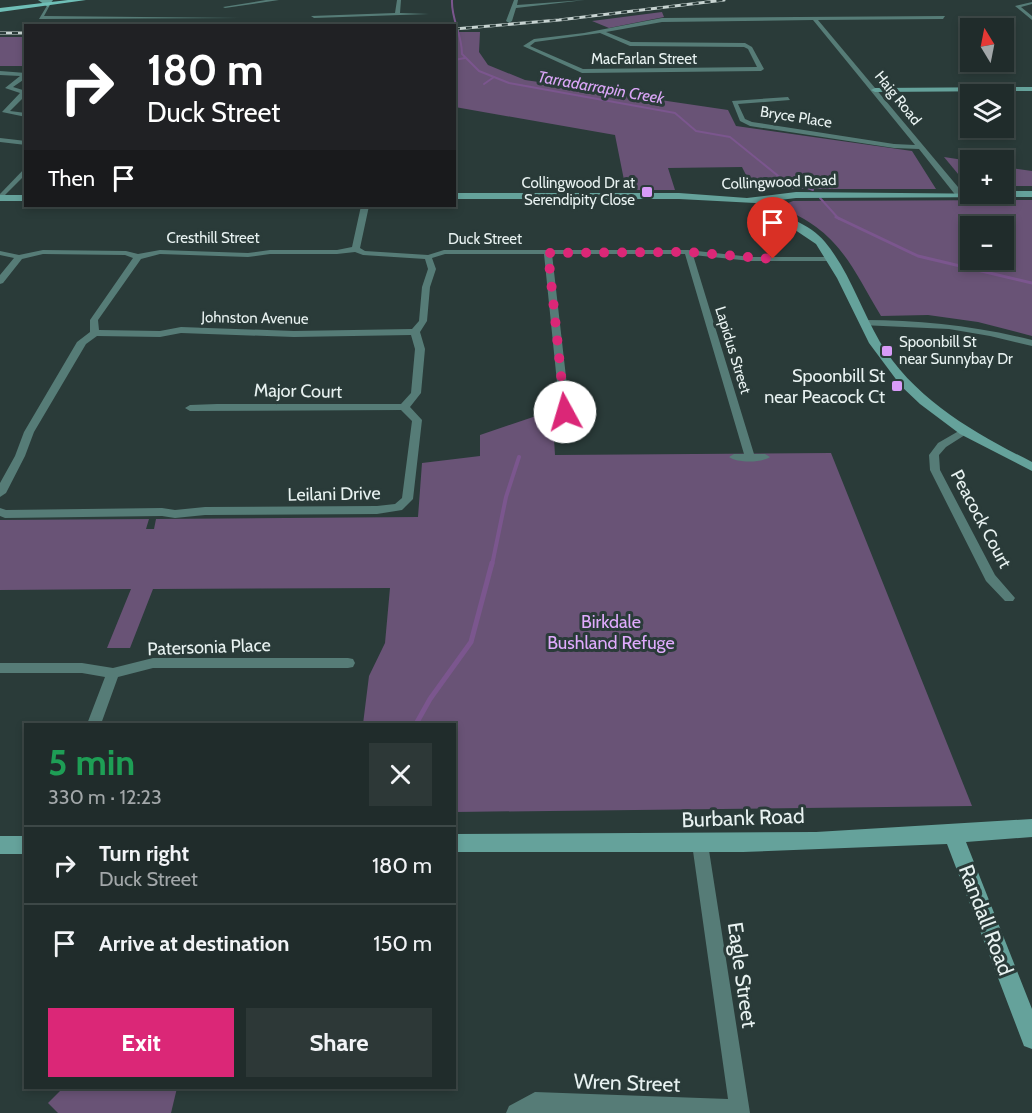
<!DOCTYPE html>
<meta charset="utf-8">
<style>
:root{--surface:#202c2b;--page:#2d3837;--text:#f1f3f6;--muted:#a2a7a9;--line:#3d4847;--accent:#db2777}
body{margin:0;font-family:Cabin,sans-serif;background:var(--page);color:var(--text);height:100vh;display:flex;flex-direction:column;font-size:22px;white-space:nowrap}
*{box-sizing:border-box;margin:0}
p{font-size:20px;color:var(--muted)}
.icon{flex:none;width:33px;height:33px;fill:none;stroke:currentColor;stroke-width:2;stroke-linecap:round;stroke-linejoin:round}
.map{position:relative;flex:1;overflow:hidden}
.drawer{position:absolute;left:24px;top:723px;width:432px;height:366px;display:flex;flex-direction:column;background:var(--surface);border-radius:0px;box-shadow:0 3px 9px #0003,0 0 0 2px var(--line)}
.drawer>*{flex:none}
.banner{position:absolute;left:24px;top:24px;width:432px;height:183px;border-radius:0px;box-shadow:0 3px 9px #0003,0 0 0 2px var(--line);background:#202124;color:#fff;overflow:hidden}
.needle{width:39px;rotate:350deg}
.buttons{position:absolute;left:960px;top:18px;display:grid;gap:12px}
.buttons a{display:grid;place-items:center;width:54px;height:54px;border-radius:0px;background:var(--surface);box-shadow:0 3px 9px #0003,0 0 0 2px var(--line);font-size:30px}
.pin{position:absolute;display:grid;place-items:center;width:51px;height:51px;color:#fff;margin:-62px -26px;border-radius:50% 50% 50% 0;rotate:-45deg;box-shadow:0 0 6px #0007}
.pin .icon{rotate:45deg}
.me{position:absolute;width:66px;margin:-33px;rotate:354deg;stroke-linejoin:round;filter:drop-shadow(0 0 4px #0008)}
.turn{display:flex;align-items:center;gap:21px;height:126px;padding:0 24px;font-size:27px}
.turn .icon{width:78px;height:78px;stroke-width:2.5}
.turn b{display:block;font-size:42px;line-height:51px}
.then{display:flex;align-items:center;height:57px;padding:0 24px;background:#0003;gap:12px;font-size:22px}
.round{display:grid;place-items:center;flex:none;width:63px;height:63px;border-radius:0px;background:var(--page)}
.head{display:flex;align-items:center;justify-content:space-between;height:102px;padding:0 24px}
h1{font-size:36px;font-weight:700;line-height:45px;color:#1e9e55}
.button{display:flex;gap:12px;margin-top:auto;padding:12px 24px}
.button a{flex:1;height:69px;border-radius:0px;background:var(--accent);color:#fff;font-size:24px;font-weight:700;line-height:69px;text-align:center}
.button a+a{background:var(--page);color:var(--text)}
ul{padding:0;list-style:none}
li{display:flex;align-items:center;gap:18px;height:78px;padding:0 24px;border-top:2px solid var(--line)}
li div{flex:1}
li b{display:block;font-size:22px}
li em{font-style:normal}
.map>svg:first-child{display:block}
.green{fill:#695376;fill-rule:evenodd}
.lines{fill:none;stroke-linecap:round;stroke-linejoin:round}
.stream-far3{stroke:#7b568e;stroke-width:2}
.stream-far2{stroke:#7b568e;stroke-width:3}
.stream-far1{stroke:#7b568e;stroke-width:4}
.stream{stroke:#7b568e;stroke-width:5}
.street{fill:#567c77;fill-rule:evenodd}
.secondary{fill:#65a29b;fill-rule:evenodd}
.primary{fill:#6fbfb7;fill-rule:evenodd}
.rail-casing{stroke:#c7d3d1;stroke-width:3}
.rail{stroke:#2a3b39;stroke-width:2;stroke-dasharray:6;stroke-linecap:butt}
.route{stroke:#db2777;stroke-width:10;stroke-dasharray:0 18}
.poi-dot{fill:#d89bf8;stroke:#2a3b39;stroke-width:2}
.labels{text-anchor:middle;stroke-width:6;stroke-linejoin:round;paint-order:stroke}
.far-street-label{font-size:15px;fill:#e8f2f1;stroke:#2a3b39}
.far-poi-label{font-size:15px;fill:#e8f2f1;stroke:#2a3b39;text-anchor:end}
.far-water-label{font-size:16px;font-style:italic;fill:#dba6f8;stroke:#2a3b39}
.poi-label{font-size:18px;fill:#e8f2f1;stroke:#2a3b39;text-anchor:end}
.street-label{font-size:18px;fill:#e8f2f1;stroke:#2a3b39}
.park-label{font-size:18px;fill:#e0abfd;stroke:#2a3b39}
.near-street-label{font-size:21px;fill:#e8f2f1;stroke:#2a3b39}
</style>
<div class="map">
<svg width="1032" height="1113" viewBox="0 0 1032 1113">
<rect width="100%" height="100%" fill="#2a3b39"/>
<g class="green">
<polygon points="662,12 664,17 609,28 592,21"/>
<polygon points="454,32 480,32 479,52 488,65 525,80 728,110 736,126 912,151 936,189 753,189 742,167 668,168 675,190 626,190 615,135 455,107"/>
<rect x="0" y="37" width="25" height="29"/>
<polygon points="944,157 970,161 970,186 968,186"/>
<polygon points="1004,167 1032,171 1032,186 1004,186"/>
<path d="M1032 200V336L978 322 928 315 881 316C851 266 840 233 784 209L783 205 793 201ZM970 226H1004V260H970Z"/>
<polygon points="539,415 553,423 555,455 831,453 972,806 455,812 454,724 363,724 369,676 385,643 390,588 153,589 130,648 107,648 131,589 0,590 0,520 149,519 146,529 154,529 156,519 418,517 422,463 480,456 480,435"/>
<polygon points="63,1088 177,1088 171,1113 58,1113 48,1103"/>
</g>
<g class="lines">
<g class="stream-far3">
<path d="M452 0C451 20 462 33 462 54L479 71 509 83 675 113 696 131 730 137 782 179 813 190"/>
<polyline points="454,60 465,58"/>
<polyline points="484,84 494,77"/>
<polyline points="820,198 839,219"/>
</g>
<polyline class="stream-far2" points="836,217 918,256 1032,283"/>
<polyline class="stream-far1" points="492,565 506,497 519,457"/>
<polyline class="stream" points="416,724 430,699 471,642 492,563"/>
<g class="street">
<polygon points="266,0 279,0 225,8 223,7"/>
<polygon points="397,0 401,0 400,13 429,14 314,18 311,16 395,13"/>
<polygon points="514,0 518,0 517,5 585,0 516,8 512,21 509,23 506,21"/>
<polygon points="1032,2 1032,4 1021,7 1032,16 1032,20 1015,6"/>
<polygon points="48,4 50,5 44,16 240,18 39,19"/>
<path d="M945 16 943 19 818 20 963 193V197H957L919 149 894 148 750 126 740 121 732 101 788 97 790 100 738 104 745 119 752 122 894 144 915 145 813 20 662 22 606 32 631 42 745 43 752 47 764 69 761 71 582 73 523 46 534 39 584 33 662 18ZM600 33 630 46 744 47 748 49 757 67 583 69 530 46 535 42Z"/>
<polygon points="0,71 26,73 26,78 13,87 26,91 26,95 10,111 26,113 26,117 2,112 20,93 5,88 20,76 0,75"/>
<polygon points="0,138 26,141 26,145 0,142"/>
<polygon points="26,167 26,174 0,200 0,194"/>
<path d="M361 206H369L360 248 365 251 428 255 444 250H688L751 257H834L835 259 831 261H751L693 255 754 454H765L770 457C762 463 737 463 729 457L734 454H744L685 254H552L570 412 565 415 560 412 544 254H445L432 258 436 269 430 287 427 321 420 332 425 349 421 393 410 407 422 420 413 499 402 510 377 514 205 515 175 518 162 516 5 518 0 516V508L6 510 162 508 175 510 205 507 377 506 395 504 402 498 412 421 401 410 190 411 185 408 190 405 217 404H401L411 393 415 349 411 335 294 337 181 333 160 337 97 336 86 344 34 432 25 456 6 493 0 497V483L15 456 24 432 77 342 90 332V320L133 258 125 255 43 254 22 259 3 283 0 284V275L14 258 0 255V251L19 255 43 250 126 251 138 254 160 250 248 253 270 250H337L352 247ZM355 252 363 255 425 259 428 269 422 287 419 321 412 329 294 331 181 327 160 331 99 330 98 320 141 259 160 254 248 257 270 254H337Z"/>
<path d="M864 320C921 320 976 326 1032 340V346L990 336 949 329 861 325V321Z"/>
<polygon points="964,428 968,429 969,431 968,433 946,447 939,455 940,470 995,575 1015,598 1013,601 1005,601 986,581 930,470 929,455 938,443"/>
<polygon points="153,658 348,658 353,659 355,663 353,667 348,668 153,668 118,677 101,724 87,724 105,677 82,673 0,673 0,663 82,663 113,668"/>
<polygon points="700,837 706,839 708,844 750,1113 506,1113 509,1106 535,1092 728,1099 692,844 694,839"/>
</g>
<g class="secondary">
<polygon points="38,0 53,0 48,7"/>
<polygon points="1032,87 1032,91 875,92 871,90 875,88"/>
<path d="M1004 191H1032V197L796 198 764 202C782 217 810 223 825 242 849 271 861 309 880 342 914 399 974 433 1032 462V471L960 434 920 404 901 386 869 343 837 278 816 244 755 203 679 199H454V193H679L747 198 796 192 1004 194Z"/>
<rect x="0" y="195" width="26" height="6"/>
<polygon points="1032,819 1032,837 966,842 1032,1009 1032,1049 1024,1046 947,844 743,852 454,852 454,834 816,832"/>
<rect x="0" y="836" width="26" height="18"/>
</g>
<polygon class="primary" points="68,0 86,0 0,12 0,8"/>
<defs>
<g id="rail">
<polyline points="454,29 559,20 724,0"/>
<polyline points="0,33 26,33"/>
</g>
</defs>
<use href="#rail" class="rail-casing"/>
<use href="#rail" class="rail"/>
</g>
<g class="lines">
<polyline class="route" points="565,412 548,253 688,252 773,259"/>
</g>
<g class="poi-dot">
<rect x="641" y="186" width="12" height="12" rx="3"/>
<rect x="881" y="345" width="12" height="12" rx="3"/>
<rect x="891" y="380" width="12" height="12" rx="3"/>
</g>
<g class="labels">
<g class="far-street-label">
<text x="644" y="64">MacFarlan Street</text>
<text transform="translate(898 98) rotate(51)" y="5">Haig Road</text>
<text transform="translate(796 117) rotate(9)" y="5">Bryce Place</text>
<text transform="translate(779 182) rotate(-2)" y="5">Collingwood Road</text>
<text x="213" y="243">Cresthill Street</text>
<text x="485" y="244">Duck Street</text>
<text transform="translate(255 318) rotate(1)" y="5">Johnston Avenue</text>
<text transform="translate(733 350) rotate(73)" y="5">Lapidus Street</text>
</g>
<g class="far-poi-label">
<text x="635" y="188">Collingwood Dr at<tspan x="635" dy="17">Serendipity Close</tspan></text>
<text x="899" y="347" text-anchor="start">Spoonbill St<tspan x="899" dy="17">near Sunnybay Dr</tspan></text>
</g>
<g class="far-water-label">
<text transform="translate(601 87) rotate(10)" y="6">Tarradarrapin Creek</text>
</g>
<g class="poi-label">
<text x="885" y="382">Spoonbill St<tspan x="885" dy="21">near Peacock Ct</tspan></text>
</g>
<g class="street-label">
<text transform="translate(298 391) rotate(1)" y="6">Major Court</text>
<text transform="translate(334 494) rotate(-1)" y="6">Leilani Drive</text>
<text transform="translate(981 519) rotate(62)" y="6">Peacock Court</text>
<text transform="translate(209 647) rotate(-2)" y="6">Patersonia Place</text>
</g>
<g class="park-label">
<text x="611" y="628">Birkdale<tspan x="611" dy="21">Bushland Refuge</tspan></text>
</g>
<g class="near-street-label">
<text transform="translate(743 818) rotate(-2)" y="7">Burbank Road</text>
<text transform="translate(986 920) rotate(69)" y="7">Randall Road</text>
<text transform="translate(742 975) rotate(82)" y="7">Eagle Street</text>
<text transform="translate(627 1083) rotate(2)" y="7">Wren Street</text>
</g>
</g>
</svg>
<div class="buttons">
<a><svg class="needle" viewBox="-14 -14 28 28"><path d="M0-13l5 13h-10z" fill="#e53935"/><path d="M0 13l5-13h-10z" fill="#a2a7a9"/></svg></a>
<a><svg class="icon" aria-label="layers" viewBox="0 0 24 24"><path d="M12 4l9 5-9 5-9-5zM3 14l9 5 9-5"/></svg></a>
<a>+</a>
<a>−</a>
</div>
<div class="pin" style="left:773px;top:259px;background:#d93025"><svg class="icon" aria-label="arrive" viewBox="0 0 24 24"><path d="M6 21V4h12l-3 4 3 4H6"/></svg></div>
<svg class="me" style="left:565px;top:412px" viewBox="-20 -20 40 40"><circle r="19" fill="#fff"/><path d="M0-13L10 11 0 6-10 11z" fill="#db2777"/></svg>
<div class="banner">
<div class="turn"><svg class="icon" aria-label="right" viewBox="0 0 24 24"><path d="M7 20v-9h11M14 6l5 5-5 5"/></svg><div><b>180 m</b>Duck Street</div></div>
<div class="then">Then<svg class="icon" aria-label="arrive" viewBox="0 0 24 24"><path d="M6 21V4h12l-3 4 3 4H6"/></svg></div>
</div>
<section class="drawer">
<div class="head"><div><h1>5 min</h1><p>330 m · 12:23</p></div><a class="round"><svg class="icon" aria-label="close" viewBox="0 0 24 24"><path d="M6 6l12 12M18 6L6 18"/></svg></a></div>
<ul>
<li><svg class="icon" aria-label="right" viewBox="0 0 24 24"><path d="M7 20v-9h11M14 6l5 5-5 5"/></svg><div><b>Turn right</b><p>Duck Street</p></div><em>180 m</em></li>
<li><svg class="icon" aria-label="arrive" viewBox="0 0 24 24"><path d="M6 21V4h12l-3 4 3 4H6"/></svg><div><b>Arrive at destination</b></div><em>150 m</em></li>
</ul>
<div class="button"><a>Exit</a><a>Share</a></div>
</section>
</div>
